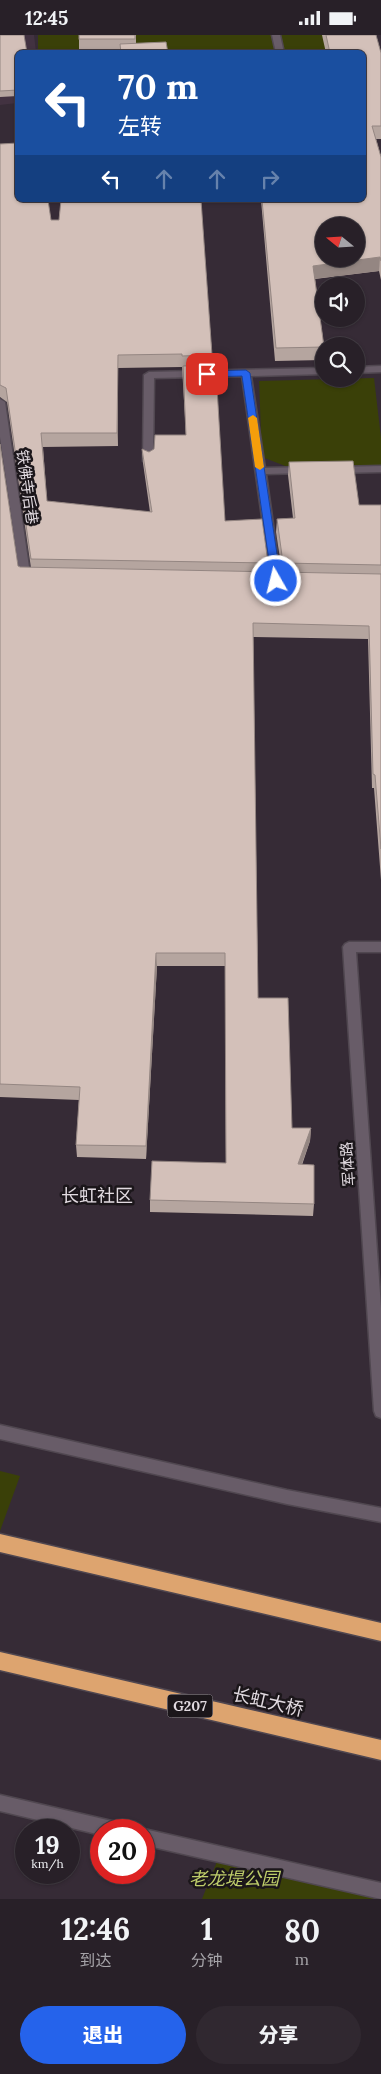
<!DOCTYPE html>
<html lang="zh">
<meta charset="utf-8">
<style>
:root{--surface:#282028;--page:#302830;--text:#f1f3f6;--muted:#a5a3a8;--line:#443e45;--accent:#2563eb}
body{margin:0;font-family:Lora,"Noto Sans SC",serif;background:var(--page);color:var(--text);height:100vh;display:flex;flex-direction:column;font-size:19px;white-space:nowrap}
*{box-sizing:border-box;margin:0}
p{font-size:16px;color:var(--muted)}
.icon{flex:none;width:28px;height:28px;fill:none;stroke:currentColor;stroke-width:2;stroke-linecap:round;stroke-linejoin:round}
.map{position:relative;height:1864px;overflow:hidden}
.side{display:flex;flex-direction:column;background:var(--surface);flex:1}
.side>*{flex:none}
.banner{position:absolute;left:15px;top:15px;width:351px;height:152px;border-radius:8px;box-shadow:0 1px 4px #0004,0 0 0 1px var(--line);background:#1a4fa0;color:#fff;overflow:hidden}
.needle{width:32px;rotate:288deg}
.controls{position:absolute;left:315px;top:182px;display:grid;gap:10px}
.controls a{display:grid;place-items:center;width:50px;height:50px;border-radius:50%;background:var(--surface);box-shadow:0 1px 4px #0004,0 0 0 1px var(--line);font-size:25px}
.speed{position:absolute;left:15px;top:1784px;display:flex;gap:10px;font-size:25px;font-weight:700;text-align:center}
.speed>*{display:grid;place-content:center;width:65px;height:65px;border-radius:50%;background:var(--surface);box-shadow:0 1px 4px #0004,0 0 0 1px var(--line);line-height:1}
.speed small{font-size:12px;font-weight:400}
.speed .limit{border:8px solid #d22;background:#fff;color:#111}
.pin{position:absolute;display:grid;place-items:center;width:42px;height:42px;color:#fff;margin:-21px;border-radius:10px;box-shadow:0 2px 8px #0006}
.me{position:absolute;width:55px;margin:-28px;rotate:352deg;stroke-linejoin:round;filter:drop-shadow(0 0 4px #0008)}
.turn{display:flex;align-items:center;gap:18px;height:105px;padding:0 20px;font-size:22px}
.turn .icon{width:65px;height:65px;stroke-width:2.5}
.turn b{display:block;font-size:35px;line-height:42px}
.lanes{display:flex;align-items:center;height:48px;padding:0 20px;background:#0003;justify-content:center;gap:25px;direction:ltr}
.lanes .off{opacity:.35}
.eta{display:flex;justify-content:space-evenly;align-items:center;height:85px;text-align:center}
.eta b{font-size:30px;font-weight:800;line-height:35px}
.cta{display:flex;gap:10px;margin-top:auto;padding:10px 20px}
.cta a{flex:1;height:58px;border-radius:30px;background:var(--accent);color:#fff;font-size:20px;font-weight:800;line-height:58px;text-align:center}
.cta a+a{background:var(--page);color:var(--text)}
.status{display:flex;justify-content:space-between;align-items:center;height:35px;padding:0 25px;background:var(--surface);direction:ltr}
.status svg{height:14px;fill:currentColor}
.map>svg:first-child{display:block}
.built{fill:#423241}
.green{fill:#3a4008}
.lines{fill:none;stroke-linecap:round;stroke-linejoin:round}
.minor-casing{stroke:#504750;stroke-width:3}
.highway-casing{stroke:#504750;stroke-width:3}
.minor{fill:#685c68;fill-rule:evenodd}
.highway{fill:#dda46f;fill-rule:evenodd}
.wall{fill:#b5a59f;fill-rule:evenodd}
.shaded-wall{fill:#948682}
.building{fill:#d3c0b9;stroke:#948682;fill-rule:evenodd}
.route{fill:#2563eb;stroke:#184099}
.slow{fill:#f59e0b}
.labels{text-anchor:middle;stroke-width:5;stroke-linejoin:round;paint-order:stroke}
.shield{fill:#1b161a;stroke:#a69fa5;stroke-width:1}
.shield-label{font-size:14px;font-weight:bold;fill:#e1dae0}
.street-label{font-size:15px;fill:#e1dae0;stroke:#1b161a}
.quarter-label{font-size:18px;fill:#e1dae0;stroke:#1b161a}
.near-street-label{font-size:18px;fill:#e1dae0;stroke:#1b161a}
.near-park-label{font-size:18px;font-style:italic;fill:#becd6a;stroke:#1b161a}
</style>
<div class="status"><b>12:45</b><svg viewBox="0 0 49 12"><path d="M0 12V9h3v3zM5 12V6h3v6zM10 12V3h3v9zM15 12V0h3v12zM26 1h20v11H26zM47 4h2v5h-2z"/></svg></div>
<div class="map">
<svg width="381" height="1864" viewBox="0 0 381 1864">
<rect width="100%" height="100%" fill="#362b36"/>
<polygon class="built" points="0,0 34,0 36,17 18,18 17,68 0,70"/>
<g class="green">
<polygon points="38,0 343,0 347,18 38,18"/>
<polygon points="374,343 381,403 381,433 293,434 262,422 259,346"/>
<polygon points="0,1436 20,1441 0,1496"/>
<polygon points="220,1819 381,1856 381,1864 202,1864"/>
</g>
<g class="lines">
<defs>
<g id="minor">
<polygon points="272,0 280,0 284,18 276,18"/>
<polygon points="381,331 381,337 356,338 356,332"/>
<polygon points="324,333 324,339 251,341 265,433 305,432 310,435 305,438 266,439 281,546 276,549 271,546 242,341 154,343 153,426 148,429 143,426 144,340 149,337"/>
<polygon points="0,364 5,367 30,539 36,543 31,546 21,544 20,542 0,402"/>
<polygon points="381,431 381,437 338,438 333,435 338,432"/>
<polygon points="349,907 381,907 381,917 356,917 381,1273 381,1383 376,1381 374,1376 343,912 345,909"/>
<polygon points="0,1390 287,1455 381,1473 381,1487 287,1469 0,1404"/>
<polygon points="0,1760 116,1787 122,1789 124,1795 101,1795 101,1800 0,1776"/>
<polygon points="144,1794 381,1848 381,1864 144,1810 144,1795 141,1795"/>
</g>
<g id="highway">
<polygon points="0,1499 381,1588 381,1606 0,1517"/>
<polygon points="0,1617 381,1705 381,1725 0,1635"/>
</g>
</defs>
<use href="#minor" class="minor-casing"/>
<use href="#highway" class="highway-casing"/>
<use href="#minor" class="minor"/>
<use href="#highway" class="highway"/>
</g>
<g class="wall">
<polygon points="0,0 18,18 18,61 0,62"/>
<polygon points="136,0 136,9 168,18 79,17 79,4"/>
<path d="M322 0H376L381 18V104H376L381 122V245L379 236 315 244 324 311 323 325 275 326 261 165 201 168 212 320V330L225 486 268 528V537H282L276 497 277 484 293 483 288 440 289 427 359 470H381V845L374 753H372L368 604 253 602 258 963 292 1093H311L310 1106 302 1130 314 1169 313 1181 150 1177V1165L226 1128 225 931H157L146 1124 77 1122 76 1110 79 1065 0 1062V409L18 531 20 532 31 533 7 367 0 362V109L51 185H59L61 165H364V18H326ZM182 332 186 400 149 417 142 414 143 428 150 477 47 466 43 412 118 411V333Z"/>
</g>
<g class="shaded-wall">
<polygon points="380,222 379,236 313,244 313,231"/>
<polygon points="118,320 118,411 117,398"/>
<polygon points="156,918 157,931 146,1124 146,1111"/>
<polygon points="311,1093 310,1106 297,1142 298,1129"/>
</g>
<g class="building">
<polygon points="0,0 24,0 27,18 18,18 18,55 0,56"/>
<rect x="79" y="0" width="56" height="4"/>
<path d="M326 0H376L381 18V91H372L381 122V226L380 222 313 231 324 312 276 313 262 165H364V18H330ZM324 191H356V224H324Z"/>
<polygon points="166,7 168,18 121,18 120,9"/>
<polygon points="18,108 18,165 48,165 51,185 59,185 61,165 201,165 212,320 182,321 182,319 118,320 117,398 41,398 47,466 152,477 142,414 149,417 154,414 155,400 186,400 183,331 213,330 213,336 216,336 225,486 262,484 268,528 31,524 6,353 0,350 0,109"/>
<polygon points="0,409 18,531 20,532 381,539 381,814 375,740 373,739 369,591 253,588 258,963 288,963 292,1093 311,1093 298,1129 314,1130 314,1169 150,1165 152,1126 226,1128 225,918 156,918 146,1111 76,1110 80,1052 0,1049"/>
<polygon points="353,426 359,470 381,470 381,530 283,528 277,484 295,483 289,427"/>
</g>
<polygon class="route" points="246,335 250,338 281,546 276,550 272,546 242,341 207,342 203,339 207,336"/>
<polygon class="slow" points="253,380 257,383 264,432 260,435 255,432 248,383"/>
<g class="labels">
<rect class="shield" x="167.5" y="1659.5" width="45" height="23" rx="4"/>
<g class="shield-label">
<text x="190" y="1676">G207</text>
</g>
<g class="street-label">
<text transform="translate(27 452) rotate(82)" y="5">铁佛寺后巷</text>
<text transform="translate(348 1129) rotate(-94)" y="5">军体路</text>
</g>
<g class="quarter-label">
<text x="97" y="1167">长虹社区</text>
</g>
<g class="near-street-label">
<text transform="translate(268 1667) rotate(13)" y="6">长虹大桥</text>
</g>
<g class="near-park-label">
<text x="234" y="1850">老龙堤公园</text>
</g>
</g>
</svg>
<div class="controls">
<a><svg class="needle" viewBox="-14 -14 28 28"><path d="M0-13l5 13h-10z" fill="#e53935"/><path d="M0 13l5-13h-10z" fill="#a5a3a8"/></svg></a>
<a><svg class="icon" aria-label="sound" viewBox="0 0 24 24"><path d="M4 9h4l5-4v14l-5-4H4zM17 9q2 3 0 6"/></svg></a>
<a><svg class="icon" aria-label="search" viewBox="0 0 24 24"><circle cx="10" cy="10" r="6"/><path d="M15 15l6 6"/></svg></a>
</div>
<div class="speed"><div>19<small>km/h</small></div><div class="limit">20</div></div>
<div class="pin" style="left:207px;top:339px;background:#d93025"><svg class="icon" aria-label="arrive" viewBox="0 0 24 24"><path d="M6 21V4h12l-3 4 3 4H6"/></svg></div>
<svg class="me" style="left:276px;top:546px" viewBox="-20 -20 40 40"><circle r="17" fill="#2563eb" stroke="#fff" stroke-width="3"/><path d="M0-11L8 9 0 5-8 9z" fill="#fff"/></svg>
<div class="banner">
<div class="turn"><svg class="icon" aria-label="left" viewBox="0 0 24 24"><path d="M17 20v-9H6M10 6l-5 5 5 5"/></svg><div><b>70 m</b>左转</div></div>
<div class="lanes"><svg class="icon" aria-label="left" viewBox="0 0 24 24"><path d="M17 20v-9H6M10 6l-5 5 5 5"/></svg><svg class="icon off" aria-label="ahead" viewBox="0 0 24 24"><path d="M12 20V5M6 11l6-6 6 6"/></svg><svg class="icon off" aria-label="ahead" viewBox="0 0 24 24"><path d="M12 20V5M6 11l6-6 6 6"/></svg><svg class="icon off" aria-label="right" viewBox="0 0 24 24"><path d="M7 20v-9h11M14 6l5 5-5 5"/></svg></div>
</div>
</div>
<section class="side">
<div class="eta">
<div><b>12:46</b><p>到达</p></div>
<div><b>1</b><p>分钟</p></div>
<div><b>80</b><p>m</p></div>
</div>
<div class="cta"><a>退出</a><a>分享</a></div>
</section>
